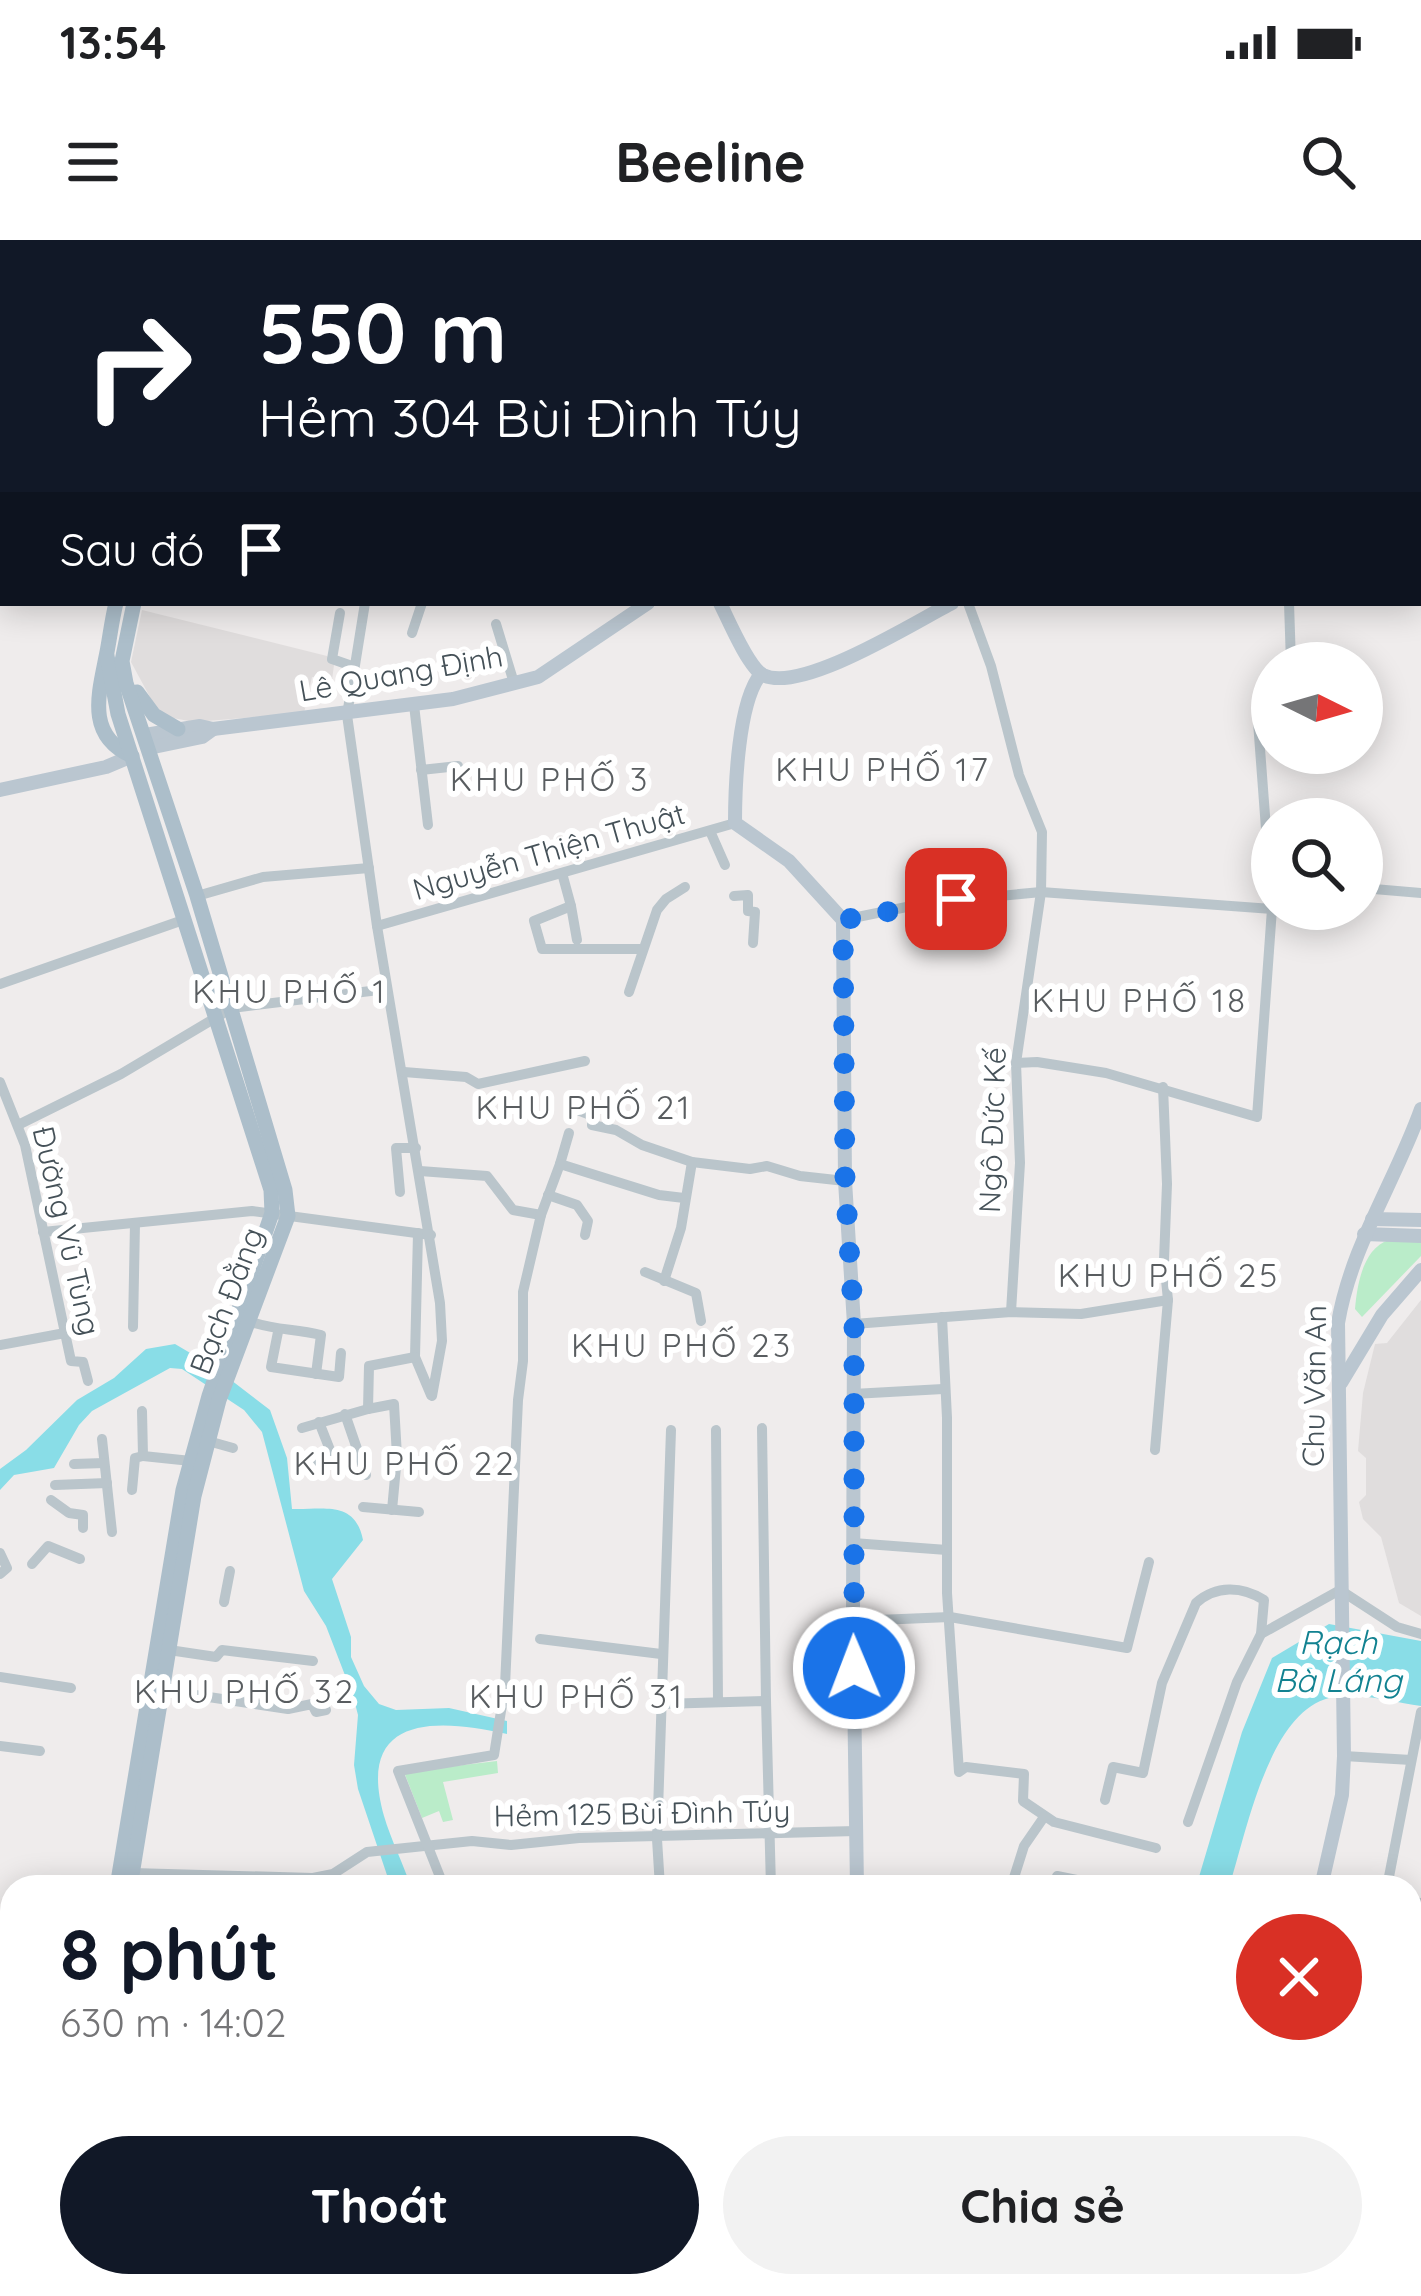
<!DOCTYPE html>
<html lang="vi">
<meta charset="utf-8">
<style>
:root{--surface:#fff;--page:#f2f2f2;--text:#202124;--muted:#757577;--accent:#111827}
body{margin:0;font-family:Quicksand,sans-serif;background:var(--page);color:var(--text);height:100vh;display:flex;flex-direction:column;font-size:45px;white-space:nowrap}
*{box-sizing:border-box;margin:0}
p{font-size:39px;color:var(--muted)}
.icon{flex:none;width:66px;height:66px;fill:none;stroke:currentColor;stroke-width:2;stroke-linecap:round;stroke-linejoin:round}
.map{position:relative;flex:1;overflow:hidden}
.panel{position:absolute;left:0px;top:1635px;width:1422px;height:423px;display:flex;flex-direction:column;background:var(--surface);border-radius:36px 36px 0 0;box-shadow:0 6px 30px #0003}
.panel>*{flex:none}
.guide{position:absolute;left:0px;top:0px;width:1422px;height:366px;box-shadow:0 6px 30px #0003;background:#111827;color:#fff;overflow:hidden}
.needle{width:78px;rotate:95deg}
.buttons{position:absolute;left:1251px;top:402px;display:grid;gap:24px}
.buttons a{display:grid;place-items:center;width:132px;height:132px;border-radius:50%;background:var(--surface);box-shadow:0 6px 30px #0003;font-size:60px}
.pin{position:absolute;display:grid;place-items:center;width:102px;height:102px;color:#fff;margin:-51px;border-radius:24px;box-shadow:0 6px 18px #0006}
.me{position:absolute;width:132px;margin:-66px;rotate:359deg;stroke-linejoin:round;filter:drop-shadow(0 0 9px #0008)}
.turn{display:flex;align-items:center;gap:42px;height:252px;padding:0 60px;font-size:54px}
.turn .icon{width:156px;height:156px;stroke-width:2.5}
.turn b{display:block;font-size:84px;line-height:102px}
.then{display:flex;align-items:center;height:114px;padding:0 60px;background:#0003;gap:24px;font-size:45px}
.round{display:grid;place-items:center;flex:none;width:126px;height:126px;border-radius:63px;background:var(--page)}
.head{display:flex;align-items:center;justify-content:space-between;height:204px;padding:0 60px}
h1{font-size:72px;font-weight:700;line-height:90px;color:var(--accent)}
.cta{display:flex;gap:24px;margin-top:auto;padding:24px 60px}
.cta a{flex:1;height:138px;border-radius:72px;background:var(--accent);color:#fff;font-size:48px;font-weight:700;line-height:138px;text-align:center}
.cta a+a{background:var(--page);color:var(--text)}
.status{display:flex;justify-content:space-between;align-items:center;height:84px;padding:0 60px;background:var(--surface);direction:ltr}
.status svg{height:33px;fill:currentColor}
header{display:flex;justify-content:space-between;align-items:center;height:156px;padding:0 60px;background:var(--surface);font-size:54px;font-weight:700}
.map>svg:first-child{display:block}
.education{fill:#e0dddd}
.green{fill:#baecc9}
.water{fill:#89dde7}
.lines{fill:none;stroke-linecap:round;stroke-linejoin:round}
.street{stroke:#bac5cb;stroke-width:10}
.secondary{stroke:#bac6d0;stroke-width:14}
.primary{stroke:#acbeca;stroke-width:15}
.route{stroke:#1a73e8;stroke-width:21;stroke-dasharray:0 37.8}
.labels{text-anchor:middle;stroke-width:12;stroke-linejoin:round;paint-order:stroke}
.street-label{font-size:30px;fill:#455158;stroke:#fff}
.neighbourhood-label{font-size:33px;letter-spacing:3px;fill:#595d60;stroke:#fff}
.water-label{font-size:33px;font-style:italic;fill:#128291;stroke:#fff}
</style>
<div class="status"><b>13:54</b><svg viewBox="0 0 49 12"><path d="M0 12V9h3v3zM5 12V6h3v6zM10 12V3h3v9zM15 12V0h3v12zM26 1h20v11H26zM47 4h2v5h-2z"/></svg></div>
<header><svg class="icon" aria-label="menu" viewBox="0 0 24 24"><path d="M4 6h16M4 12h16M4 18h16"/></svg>Beeline<svg class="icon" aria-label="search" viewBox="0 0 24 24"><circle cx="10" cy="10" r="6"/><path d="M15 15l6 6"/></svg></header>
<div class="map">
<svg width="1421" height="2056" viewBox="0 0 1421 2056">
<rect width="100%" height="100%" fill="#efecec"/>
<g class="education">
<polygon points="142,370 327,416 334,425 332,440 312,437 304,473 194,482 173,478 157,470 131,422"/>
<polygon points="1421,1060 1421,1376 1399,1363 1381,1297 1363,1279 1359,1262 1366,1255 1366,1218 1358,1211 1363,1153 1375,1104 1387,1103"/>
<rect x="998" y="2046" width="122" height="10"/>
</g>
<g class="green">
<path d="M1389 1000 1421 1002V1016L1362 1077 1355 1069C1357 1045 1363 1008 1389 1000Z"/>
<polygon points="497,1521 498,1533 443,1542 453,1580 443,1582 439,1571 422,1578 404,1532"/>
</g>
<g class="water">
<path d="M175 1104 214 1127 270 1170 287 1218 292 1269C324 1270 355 1260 363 1300L332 1339 351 1397V1417L364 1446 379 1464 396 1470 449 1468 507 1481V1494C437 1478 355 1474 384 1576 391 1600 403 1623 411 1647H391L358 1549 354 1525 358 1475 353 1456 326 1386 304 1351 262 1192 244 1170 182 1129 170 1128 92 1171 79 1185 54 1228 14 1235 0 1250V1229L26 1210 77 1160 114 1138 146 1109Z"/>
<path d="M1329 1384 1421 1401V1466C1393 1462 1357 1451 1329 1458 1268 1473 1246 1595 1229 1647H1196L1242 1492 1272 1418Z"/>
</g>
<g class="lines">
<g class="street">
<polyline points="362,3 362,0"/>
<polyline points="445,3 446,0"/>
<polyline points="0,317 3,318"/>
<polyline points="365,363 347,475 377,686 440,1063 442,1101 432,1156"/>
<polyline points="968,363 991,426 1019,535 1042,592 1041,652 1016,823 1020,923 1011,1072"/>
<polyline points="1289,363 1291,423"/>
<polyline points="340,373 332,419 352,426"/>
<polyline points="496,384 514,443"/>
<polyline points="412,393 422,363"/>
<polyline points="414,465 428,585"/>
<polyline points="421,530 458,526"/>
<polyline points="710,591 725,625"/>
<polyline points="562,633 571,666 534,681 542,709 641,709"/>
<polyline points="1362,648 1421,653"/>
<polyline points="197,656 263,637 369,628"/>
<polyline points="734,656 748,655 748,671 755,672 753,703"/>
<polyline points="571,666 577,700"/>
<polyline points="843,680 926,663 1041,652 1273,669"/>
<polyline points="377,686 735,583"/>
<polyline points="0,744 186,679"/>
<polyline points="629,752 657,670 666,659 685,647"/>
<polyline points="1016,823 1037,822 1106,833 1257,877 1272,669 1258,482 1272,462"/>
<polyline points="404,832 466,837 478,844 585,821"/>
<polyline points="0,842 25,905 71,1121 83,1122 88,1141"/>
<polyline points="575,869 593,876 592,885 616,890 642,905 692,922 750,929 767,926 800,936 845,941"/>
<polyline points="18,885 121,834 232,768 387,749"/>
<polyline points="560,924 569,893"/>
<polyline points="420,931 487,936 513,970 541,975 560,924 659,955 684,958"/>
<polyline points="400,952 396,908 416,908"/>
<polyline points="548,955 577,965 588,981 585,995"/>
<polyline points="43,992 252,971 431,995"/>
<polyline points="418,993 415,1117 431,1155"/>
<polyline points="645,1032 696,1053 701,1081"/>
<polyline points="664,1041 681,988 692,922"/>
<polyline points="942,1077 947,1178 947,1353 959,1532 966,1527 1024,1534 1023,1561 1054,1582 1156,1608"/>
<path d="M248 1081C277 1091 294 1088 321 1095L316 1134"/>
<polyline points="854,1084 1011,1072 1081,1074 1168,1060"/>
<polyline points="133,1087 135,983"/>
<polyline points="278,1092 271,1127 339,1137 341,1113"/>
<polyline points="0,1105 65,1093"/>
<polyline points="853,1154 943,1149"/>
<polyline points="142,1171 143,1216 191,1221"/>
<polyline points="345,1174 366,1235"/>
<polyline points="302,1188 368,1169"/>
<polyline points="762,1188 766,1461"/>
<polyline points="716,1190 718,1462"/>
<polyline points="102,1199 112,1292"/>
<polyline points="208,1201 233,1208"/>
<polyline points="1155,1210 1168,1060 1164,1020 1167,944 1163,847"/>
<polyline points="74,1224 104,1223"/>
<polyline points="314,1224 332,1215 319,1182"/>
<polyline points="55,1245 107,1243"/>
<polyline points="132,1250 135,1218 143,1216"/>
<polyline points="51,1260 69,1273 83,1275 83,1288"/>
<polyline points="363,1267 419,1272"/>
<polyline points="392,1270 397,1216 394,1164 368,1169 369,1126 415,1117"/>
<polyline points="853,1303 947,1310"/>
<polyline points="0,1313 7,1328 0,1334"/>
<polyline points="32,1324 48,1306 80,1319"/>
<polyline points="224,1362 230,1331"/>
<polyline points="853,1381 950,1377 1127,1408 1149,1322"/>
<polyline points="540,1399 661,1414"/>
<polyline points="169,1410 216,1417 222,1410 313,1421"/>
<polyline points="0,1437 71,1448"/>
<polyline points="162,1450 288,1469 312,1464 316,1472 326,1470"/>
<polyline points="660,1464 766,1461 771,1647"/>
<polyline points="0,1506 40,1511"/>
<polyline points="1344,1516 1411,1520"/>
<path d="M1105 1560 1113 1527 1143 1533 1162 1443 1196 1363C1216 1345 1242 1346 1264 1360L1261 1394"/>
<polyline points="1188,1582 1237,1442 1261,1394 1340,1350 1397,1387 1421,1394"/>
<polyline points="132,1633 313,1638 333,1634 367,1612 472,1601 511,1605 579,1598 856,1591"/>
<polyline points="444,1647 398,1531 494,1515 505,1446 518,1160 523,1121 523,1052 541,975"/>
<polyline points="660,1647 657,1599 671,1190"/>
<polyline points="1011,1647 1024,1606 1044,1577"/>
<polyline points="1055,1647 1057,1636 1111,1647"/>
<polyline points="1387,1647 1421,1472"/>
<polyline points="1410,1661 1421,1663"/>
<polyline points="1410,1784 1421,1740"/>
<polyline points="1410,1839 1421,1841"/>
<polyline points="1410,1949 1421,1951"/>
<polyline points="1410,1997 1421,1999"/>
<polyline points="782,2056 782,2046"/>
<polyline points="932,2056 932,2046"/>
<polyline points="991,2056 992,2046"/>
<polyline points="1295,2056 1296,2046"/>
<polyline points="1363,2056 1365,2046"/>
</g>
<g class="secondary">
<polyline points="493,0 520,3"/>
<polyline points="1068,3 1070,0"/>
<polyline points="1419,125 1421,126"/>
<polyline points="1419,191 1421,190"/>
<path d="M720 363C728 379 748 427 763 435 801 454 915 382 952 363"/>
<path d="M761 434C738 461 735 547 735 583L789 621 843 680 845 941 854 1084 853 1381 857 1647"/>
<polyline points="145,495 200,486 213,489 453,459 538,437 648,363"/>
<polyline points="149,508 202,497 213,489"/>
<polyline points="0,550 106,527 132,516"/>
<polyline points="1372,979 1421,980"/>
<polyline points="1364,994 1421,996"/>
<polyline points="1341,1143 1382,1075 1421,1030"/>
<path d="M1321 1647 1342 1555 1344 1516 1338 1083C1351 1006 1395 942 1421 869"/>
<polyline points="858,2056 858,2046"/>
<polyline points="1220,2056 1221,2046"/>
</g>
<g class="primary">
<polyline points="192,3 193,0"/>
<polyline points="209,3 210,0"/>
<polyline points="0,176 3,177"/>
<polyline points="0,194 3,194"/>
<path d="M116 363C112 379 110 396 107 412 99 453 85 495 132 516"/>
<polyline points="107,416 118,474 271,950 272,973 209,1156 183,1250 117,1647"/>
<polyline points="137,452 154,475 178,489"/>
<polyline points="130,1647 194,1256 219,1160 288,976 285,950 197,656 126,443 122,421 134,363"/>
<polyline points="49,2056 51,2046"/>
<polyline points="63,2056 65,2046"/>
</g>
</g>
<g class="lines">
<polyline class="route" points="854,1428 854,1084 845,941 843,680 956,659"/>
</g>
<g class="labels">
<g class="street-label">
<text transform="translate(401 434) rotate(-10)" y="10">Lê Quang Định</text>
<text transform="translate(549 612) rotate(-16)" y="10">Nguyễn Thiện Thuật</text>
<text transform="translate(993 890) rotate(-88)" y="10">Ngô Đức Kế</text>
<text transform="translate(66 991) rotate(77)" y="10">Đường Vũ Tùng</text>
<text transform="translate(227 1061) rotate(-69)" y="10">Bạch Đằng</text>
<text transform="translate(1315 1146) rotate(-89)" y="10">Chu Văn An</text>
<text transform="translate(642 1574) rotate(-1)" y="10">Hẻm 125 Bùi Đình Túy</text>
</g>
<g class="neighbourhood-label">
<text x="883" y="541">KHU PHỐ 17</text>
<text x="550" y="551">KHU PHỐ 3</text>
<text x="290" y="763">KHU PHỐ 1</text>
<text x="1140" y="772">KHU PHỐ 18</text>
<text x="584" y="879">KHU PHỐ 21</text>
<text x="1169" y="1047">KHU PHỐ 25</text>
<text x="682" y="1117">KHU PHỐ 23</text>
<text x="405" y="1235">KHU PHỐ 22</text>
<text x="245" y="1463">KHU PHỐ 32</text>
<text x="577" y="1468">KHU PHỐ 31</text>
</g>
<g class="water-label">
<text x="1338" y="1414">Rạch<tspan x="1338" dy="38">Bà Láng</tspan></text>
</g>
</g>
</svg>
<div class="buttons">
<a><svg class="needle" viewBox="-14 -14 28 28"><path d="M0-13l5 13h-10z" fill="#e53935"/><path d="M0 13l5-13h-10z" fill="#757577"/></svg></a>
<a><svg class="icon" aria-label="search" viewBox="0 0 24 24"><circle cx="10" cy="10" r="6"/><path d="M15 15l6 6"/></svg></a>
</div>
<div class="pin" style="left:956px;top:659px;background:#d93025"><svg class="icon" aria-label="arrive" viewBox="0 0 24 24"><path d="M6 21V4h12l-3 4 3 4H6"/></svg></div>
<svg class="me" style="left:854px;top:1428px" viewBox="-20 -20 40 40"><circle r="17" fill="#1a73e8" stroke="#fff" stroke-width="3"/><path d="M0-11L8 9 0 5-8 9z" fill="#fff"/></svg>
<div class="guide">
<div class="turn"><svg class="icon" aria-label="right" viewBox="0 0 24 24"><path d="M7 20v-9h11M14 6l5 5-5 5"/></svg><div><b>550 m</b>Hẻm 304 Bùi Đình Túy</div></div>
<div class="then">Sau đó<svg class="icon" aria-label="arrive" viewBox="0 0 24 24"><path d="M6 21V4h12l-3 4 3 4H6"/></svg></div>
</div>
<section class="panel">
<div class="head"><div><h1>8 phút</h1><p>630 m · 14:02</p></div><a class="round" style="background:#d93025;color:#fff"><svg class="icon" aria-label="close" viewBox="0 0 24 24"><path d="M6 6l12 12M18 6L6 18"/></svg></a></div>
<div class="cta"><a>Thoát</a><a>Chia sẻ</a></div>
</section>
</div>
